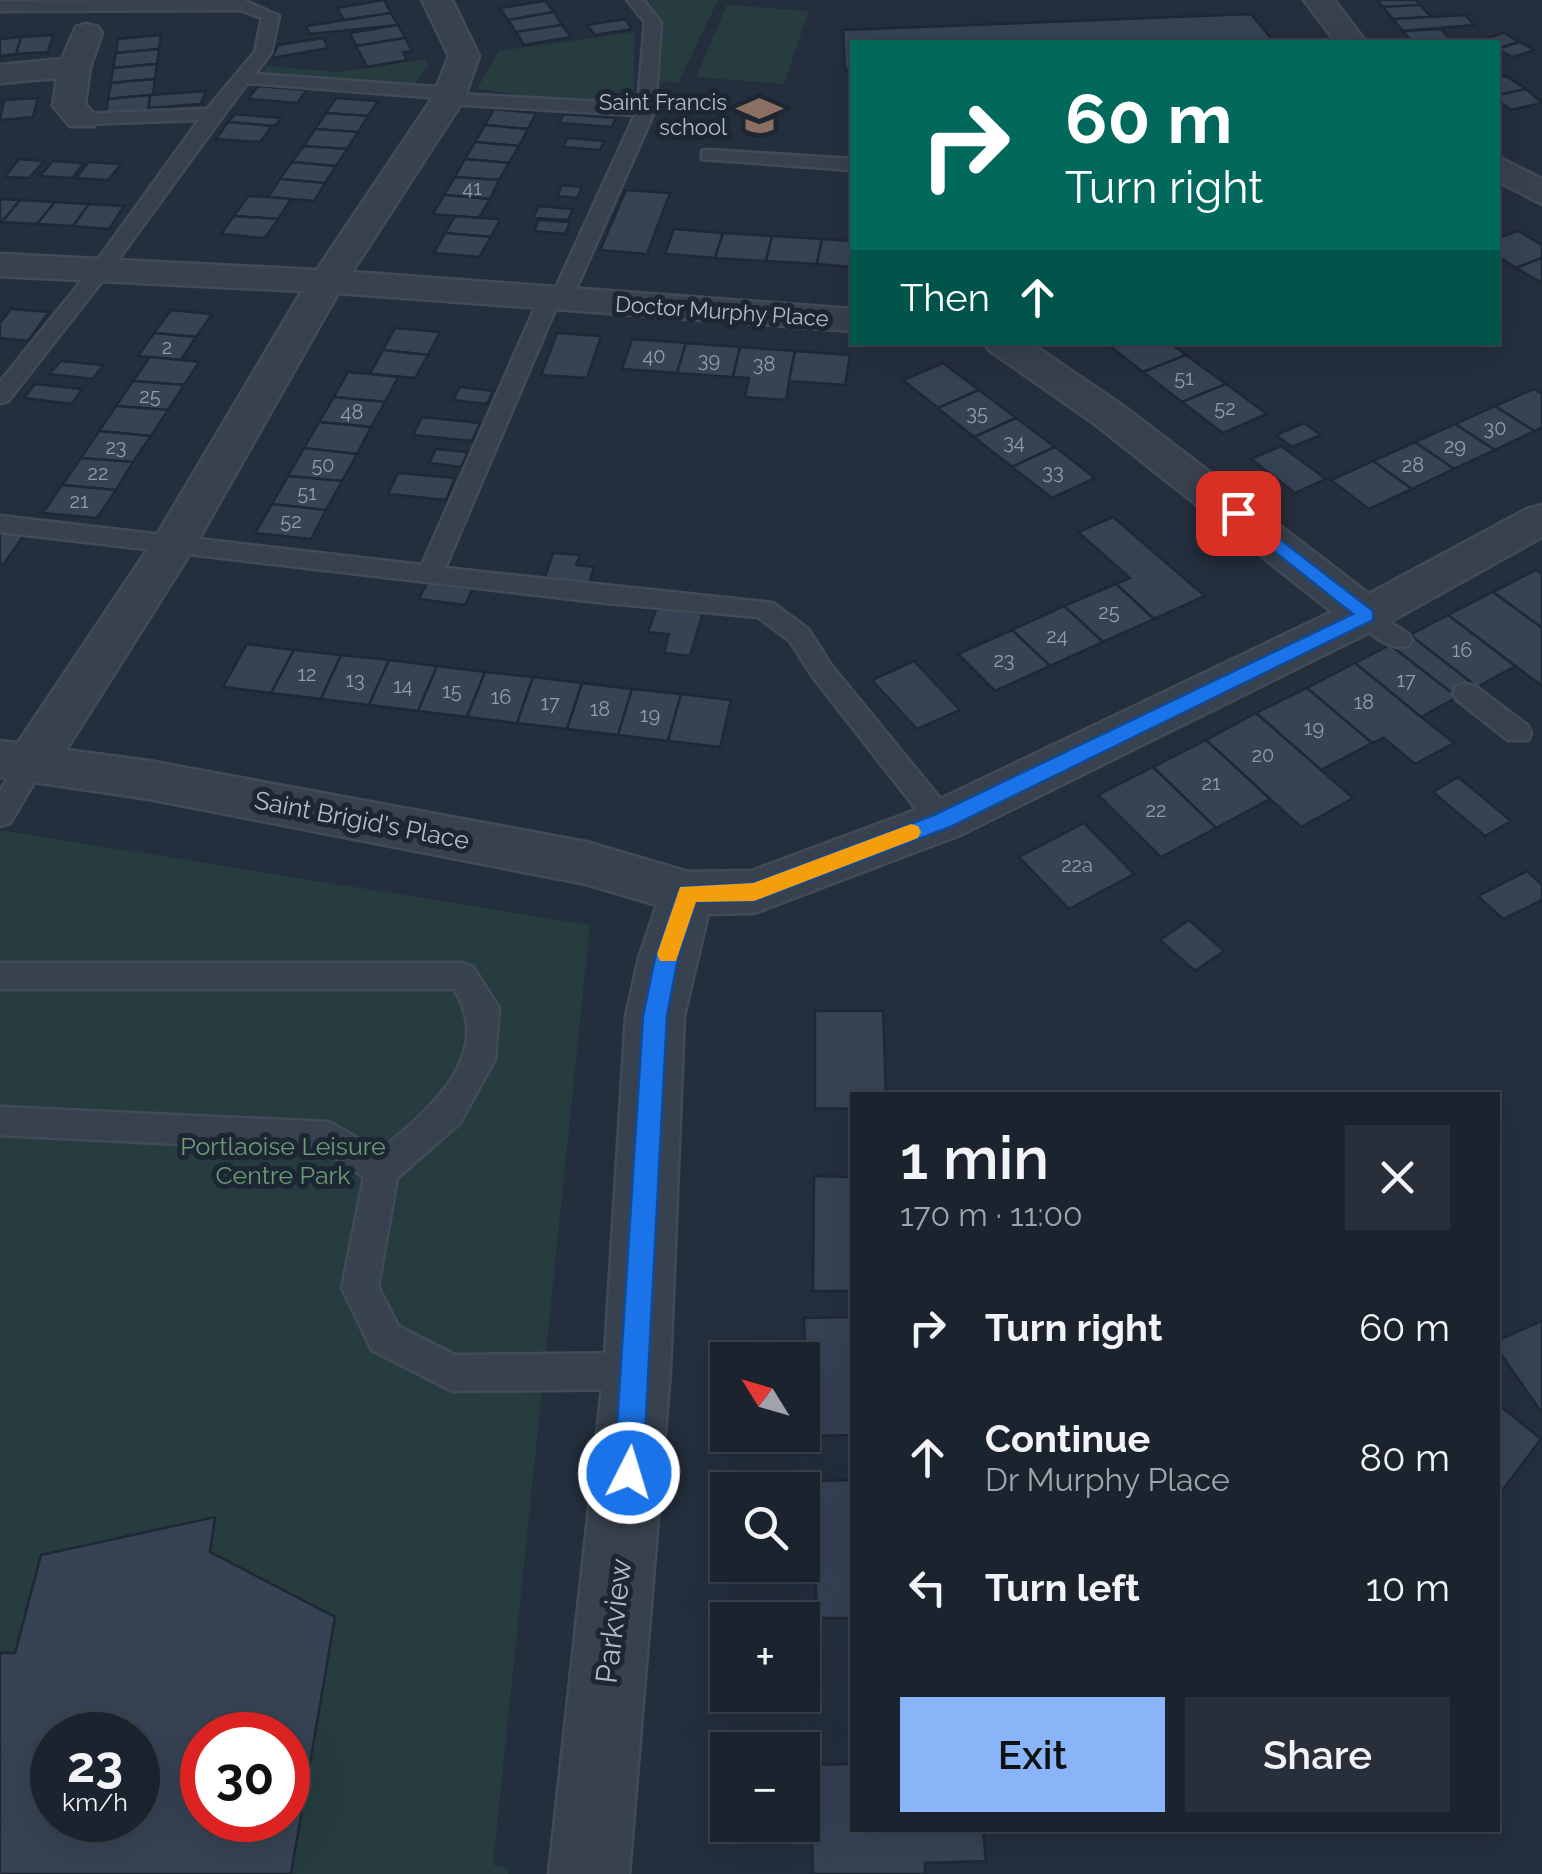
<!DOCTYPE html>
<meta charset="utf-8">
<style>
:root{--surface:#1b232e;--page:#282f3a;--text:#f1f3f6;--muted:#a0a4aa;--line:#39404a;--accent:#8ab4f8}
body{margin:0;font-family:Raleway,sans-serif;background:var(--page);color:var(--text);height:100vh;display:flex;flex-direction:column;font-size:38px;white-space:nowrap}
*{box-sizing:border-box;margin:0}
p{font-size:32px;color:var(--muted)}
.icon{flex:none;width:55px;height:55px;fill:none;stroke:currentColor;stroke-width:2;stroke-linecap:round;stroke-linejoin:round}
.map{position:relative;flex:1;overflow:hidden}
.sheet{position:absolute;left:850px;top:1092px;width:650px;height:740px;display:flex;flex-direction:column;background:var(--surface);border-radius:0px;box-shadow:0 10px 40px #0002,0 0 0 2px var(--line)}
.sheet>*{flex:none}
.banner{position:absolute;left:850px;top:40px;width:650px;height:305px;border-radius:0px;box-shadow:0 10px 40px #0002,0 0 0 2px var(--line);background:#00695c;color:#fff;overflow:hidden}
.needle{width:65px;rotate:307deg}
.fabs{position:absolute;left:710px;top:1342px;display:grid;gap:20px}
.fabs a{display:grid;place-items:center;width:110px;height:110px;border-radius:0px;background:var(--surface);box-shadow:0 10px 40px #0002,0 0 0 2px var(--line);font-size:50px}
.speed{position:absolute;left:30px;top:1712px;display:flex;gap:20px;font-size:50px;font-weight:700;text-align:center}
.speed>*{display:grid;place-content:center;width:130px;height:130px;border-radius:50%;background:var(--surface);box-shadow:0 10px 40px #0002,0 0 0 2px var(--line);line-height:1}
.speed small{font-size:25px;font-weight:400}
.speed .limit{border:15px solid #d22;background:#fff;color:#111}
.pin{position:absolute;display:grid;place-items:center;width:85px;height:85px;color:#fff;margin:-42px;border-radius:20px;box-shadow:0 5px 15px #0006}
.me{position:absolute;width:110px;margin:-55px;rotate:5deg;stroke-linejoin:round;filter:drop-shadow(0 0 8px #0008)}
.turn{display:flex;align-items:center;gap:35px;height:210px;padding:0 50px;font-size:45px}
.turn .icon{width:130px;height:130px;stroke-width:2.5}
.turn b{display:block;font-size:70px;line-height:85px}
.then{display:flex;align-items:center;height:95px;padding:0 50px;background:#0003;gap:20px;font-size:38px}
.round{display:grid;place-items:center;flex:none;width:105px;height:105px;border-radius:0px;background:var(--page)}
.overview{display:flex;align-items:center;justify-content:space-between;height:170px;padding:0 50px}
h1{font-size:60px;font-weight:600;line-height:75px}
.cta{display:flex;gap:20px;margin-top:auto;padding:20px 50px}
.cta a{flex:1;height:115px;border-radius:0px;background:var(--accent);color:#111;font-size:40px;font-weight:600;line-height:115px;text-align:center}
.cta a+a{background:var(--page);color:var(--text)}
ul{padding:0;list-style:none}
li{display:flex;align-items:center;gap:30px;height:130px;padding:0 50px}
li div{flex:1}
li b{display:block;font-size:38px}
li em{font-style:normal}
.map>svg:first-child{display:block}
.green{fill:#263c3f;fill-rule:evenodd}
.building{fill:#364354;stroke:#1f2835;stroke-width:2.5;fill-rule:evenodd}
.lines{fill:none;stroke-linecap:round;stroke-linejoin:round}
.service-casing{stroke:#414a57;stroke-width:5}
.minor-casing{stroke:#414a57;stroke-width:5}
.tertiary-casing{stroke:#414a57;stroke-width:5}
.service{fill:#38414e;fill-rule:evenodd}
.minor{fill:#38414e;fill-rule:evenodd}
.tertiary{fill:#38414e;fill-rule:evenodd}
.route{fill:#1a73e8;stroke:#114b97;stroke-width:2.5}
.slow{fill:#f59e0b}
.labels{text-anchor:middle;stroke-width:10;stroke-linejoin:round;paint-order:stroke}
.number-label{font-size:20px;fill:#929caa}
.far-poi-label{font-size:22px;fill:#b4bcc9;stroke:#1d2633;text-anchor:end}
.far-street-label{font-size:22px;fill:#b4bcc9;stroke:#1d2633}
.street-label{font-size:25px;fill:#b4bcc9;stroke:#1d2633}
.park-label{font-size:25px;fill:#6b9a76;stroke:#1d2633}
.near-street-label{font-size:30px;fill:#b4bcc9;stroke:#1d2633}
</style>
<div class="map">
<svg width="1542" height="1874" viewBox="0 0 1542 1874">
<rect width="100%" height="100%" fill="#242f3e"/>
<g class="green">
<polygon points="644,0 718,0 678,83 660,81 653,7"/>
<polygon points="727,5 809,11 784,84 696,77"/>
<path d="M634 32V89C609 112 513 93 477 89L499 51Z"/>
<polygon points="425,59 429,66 413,85 261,74 266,66 339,72"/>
<path d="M0 830 590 925 493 1865 508 1868V1874H0ZM52 1735H138V1820H52ZM202 1735H288V1820H202Z"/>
</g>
<g class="building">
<polygon points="384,0 391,13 344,20 337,8"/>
<polygon points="1377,0 1416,0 1420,5 1383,7"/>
<polygon points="545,1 554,12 508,20 500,8"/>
<polygon points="1420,5 1431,17 1393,19 1383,7"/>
<polygon points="554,12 562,25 516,32 508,20"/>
<polygon points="391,13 398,25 310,34 306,26"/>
<polygon points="1251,14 1274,42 852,42 852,70 845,70 843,30"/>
<polygon points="1465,15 1474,25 1403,31 1393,19"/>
<polygon points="625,19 632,29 595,35 587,25"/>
<polygon points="398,25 405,38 356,46 350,33"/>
<polygon points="562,25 571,37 524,45 516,32"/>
<polygon points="1441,29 1452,42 1412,42 1403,31"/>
<polygon points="1504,33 1519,42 1498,48 1498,42 1480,40"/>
<polygon points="53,35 48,52 16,54 21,37"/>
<polygon points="161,35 159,49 116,53 118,39"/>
<polygon points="21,37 16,54 0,56 0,39"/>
<polygon points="323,38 328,48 272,58 278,45"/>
<polygon points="405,38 412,51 403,52 407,60 367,67 356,46"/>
<polygon points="1519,42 1535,50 1512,57 1498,49"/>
<polygon points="159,49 157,64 113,68 116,53"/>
<polygon points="157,64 155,79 111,83 113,68"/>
<polygon points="1506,76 1526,89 1498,95 1498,78"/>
<polygon points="155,79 153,95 108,99 111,83"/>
<polygon points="258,86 307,90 297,103 248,99"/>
<polygon points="1526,89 1542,103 1511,110 1498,101 1498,95"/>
<polygon points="206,91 201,104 149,108 150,95"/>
<polygon points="150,95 148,110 106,114 108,99"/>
<polygon points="38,98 33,117 0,120 4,100"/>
<polygon points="336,98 378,101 368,116 326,113"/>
<polygon points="494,109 536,113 528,129 485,125"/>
<polygon points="326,113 368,116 358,132 315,129"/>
<polygon points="235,114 281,118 275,126 228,122"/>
<polygon points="564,114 616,118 612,127 559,123"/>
<polygon points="228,122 272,126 260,142 216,139"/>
<polygon points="485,125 528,129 519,146 475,142"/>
<polygon points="315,129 358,132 347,149 304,146"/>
<polygon points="567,138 604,141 600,150 563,147"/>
<polygon points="475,142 519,146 509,163 465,159"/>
<polygon points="304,146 347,149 336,166 292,162"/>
<polygon points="19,159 44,161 29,178 5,177"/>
<polygon points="465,159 509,163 499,180 455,177"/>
<polygon points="53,161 84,163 72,178 40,176"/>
<polygon points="89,162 121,164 108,180 76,178"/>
<polygon points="292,162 336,166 325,183 280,179"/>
<polygon points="455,177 499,180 490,199 444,195"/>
<polygon points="280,179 325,183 314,201 268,197"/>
<polygon points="562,185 582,187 577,198 557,196"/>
<polygon points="626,190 670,193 647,254 600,250"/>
<polygon points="444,195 490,199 479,218 433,214"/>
<polygon points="248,196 268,197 291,199 278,219 234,216"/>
<polygon points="0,199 20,200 2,222 0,222"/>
<polygon points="20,200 55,202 37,224 2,222"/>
<polygon points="55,202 89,204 73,226 37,224"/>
<polygon points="89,204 124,206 109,229 73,226"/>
<polygon points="539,206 573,209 568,220 533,218"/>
<polygon points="234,216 278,219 265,238 221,234"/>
<polygon points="455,216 479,218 500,219 491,237 445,233"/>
<polygon points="539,220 570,222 565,234 534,231"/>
<polygon points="674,229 723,233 715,258 665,254"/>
<polygon points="1518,231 1542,245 1542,258 1516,268 1498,256 1498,238"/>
<polygon points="445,233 491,237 479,257 434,253"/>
<polygon points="723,233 772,236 766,261 715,258"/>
<polygon points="772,236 822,239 817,264 766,261"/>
<polygon points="822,239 852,241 852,267 817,264"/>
<polygon points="1542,258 1542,283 1516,268"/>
<polygon points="11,309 49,312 28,341 0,338 0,323"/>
<polygon points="171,310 212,314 196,337 154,333"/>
<polygon points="395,328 440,332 428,355 383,350"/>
<polygon points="154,333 196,337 181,360 138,356"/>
<polygon points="557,333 601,336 587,378 541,375"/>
<polygon points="632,339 686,343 677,373 622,369"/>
<polygon points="1169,342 1186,355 1143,372 1106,343"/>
<polygon points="686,343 740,347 733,377 677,373"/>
<polygon points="740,347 795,351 786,400 745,397 749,378 733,377"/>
<polygon points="383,350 428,355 415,378 370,374"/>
<polygon points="795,351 850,355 845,385 789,381"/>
<polygon points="1186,355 1226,384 1182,402 1143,372"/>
<polygon points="150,357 181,360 199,362 184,385 133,381"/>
<polygon points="61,361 103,365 93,379 49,374"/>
<polygon points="943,363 979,390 938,408 903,380"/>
<polygon points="348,372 370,374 398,377 385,402 334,397"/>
<polygon points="133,381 184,385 168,410 116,406"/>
<polygon points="35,384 82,389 72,404 24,398"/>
<polygon points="1226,384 1267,414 1223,433 1182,402"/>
<polygon points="460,387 493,391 487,404 453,400"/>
<polygon points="1534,389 1542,394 1542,428 1534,431 1495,406"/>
<polygon points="979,390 1016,418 974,437 938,408"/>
<polygon points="334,397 385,402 371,427 319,422"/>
<polygon points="116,406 168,410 151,436 99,431"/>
<polygon points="1495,406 1534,431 1495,450 1455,424"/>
<polygon points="422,417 480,423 472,441 413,435"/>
<polygon points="1016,418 1055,447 1012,467 974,437"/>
<polygon points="319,422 371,427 357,454 304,448"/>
<polygon points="1304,423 1321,435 1292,447 1276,435"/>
<polygon points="1455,424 1495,450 1454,469 1415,442"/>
<polygon points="99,431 151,436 133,462 81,458"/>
<polygon points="1415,442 1454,469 1412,489 1373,461"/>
<polygon points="1281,446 1326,479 1295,493 1251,459"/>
<polygon points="1055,447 1095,478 1052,498 1012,467"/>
<polygon points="304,448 357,454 342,481 288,476"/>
<polygon points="436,449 468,452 461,467 429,463"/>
<polygon points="81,458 133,462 116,490 62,485"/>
<polygon points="1373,461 1412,489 1369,509 1331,480"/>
<polygon points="398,473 455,478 446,500 388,494"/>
<polygon points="288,476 342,481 326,510 272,504"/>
<polygon points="62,485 116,490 97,518 43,513"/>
<polygon points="272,504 326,510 311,539 255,533"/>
<polygon points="1113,517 1186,580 1205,596 1154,619 1116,584 1130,578 1078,532"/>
<polygon points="0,531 25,534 3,565 0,564"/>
<polygon points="553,553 580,555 576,565 594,567 589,584 544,580"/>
<polygon points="1536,570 1542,574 1542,628 1493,592"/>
<polygon points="429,579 474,585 465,605 419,599"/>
<polygon points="1116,584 1154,619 1103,642 1064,606"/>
<polygon points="1493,592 1542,628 1542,686 1448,615"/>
<polygon points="658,604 704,609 690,656 664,653 669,634 648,632"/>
<polygon points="1064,606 1103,642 1050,666 1012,630"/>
<polygon points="1448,615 1515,666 1477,687 1410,635"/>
<polygon points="1012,630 1050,666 995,691 958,654"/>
<polygon points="1410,635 1477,687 1457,697 1390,645"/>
<polygon points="247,644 294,650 271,693 223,687"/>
<polygon points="1390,645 1457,697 1421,717 1355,663"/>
<polygon points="294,650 341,655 321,699 271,693"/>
<polygon points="341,655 389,660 369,705 321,699"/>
<polygon points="389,660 437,666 418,711 369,705"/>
<polygon points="914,661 960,710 917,729 872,680"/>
<polygon points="1355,663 1421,717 1454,743 1415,764 1384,738 1372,743 1307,688"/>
<polygon points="437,666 485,672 467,717 418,711"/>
<polygon points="485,672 533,677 517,723 467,717"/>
<polygon points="533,677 582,683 567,729 517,723"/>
<polygon points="582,683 632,689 618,735 567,729"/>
<polygon points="1307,688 1372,743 1321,770 1256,713"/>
<polygon points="632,689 681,694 668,741 618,735"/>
<polygon points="681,694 731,700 720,747 668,741"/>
<polygon points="1256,713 1321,770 1353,798 1301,827 1206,740"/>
<polygon points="1206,740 1270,799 1216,828 1153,767"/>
<polygon points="1153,767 1216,828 1161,857 1098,795"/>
<polygon points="1458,777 1511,821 1485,836 1433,792"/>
<polygon points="1084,823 1134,874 1069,909 1019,857"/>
<polygon points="1527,871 1542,885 1542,900 1503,919 1478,896"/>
<polygon points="1189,920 1224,951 1195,971 1160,940"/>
<polygon points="815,1011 883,1011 886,1095 852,1095 852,1109 815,1108"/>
<polygon points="814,1176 852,1177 852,1291 813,1291"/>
<polygon points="852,1317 852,1435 808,1436 804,1318"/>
<polygon points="1542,1321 1542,1413 1498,1350 1498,1340"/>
<polygon points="1498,1404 1541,1439 1498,1496"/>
<polygon points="852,1480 852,1618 817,1618 812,1481"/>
<path d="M215 1517 210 1552 335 1617 291 1874H0V1653H15L41 1555ZM52 1735H138V1820H52ZM202 1735H288V1820H202Z"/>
<polygon points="852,1764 852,1830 983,1830 986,1861 925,1863 925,1874 813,1874 810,1765"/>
</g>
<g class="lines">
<defs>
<g id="service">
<polygon points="243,0 279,16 271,53 255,74 450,88 458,94 638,104 645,22 627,0 643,0 661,22 655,110 571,300 568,304 557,305 445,568 773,603 808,629 831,665 952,813 956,821 952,829 942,832 932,829 813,677 790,641 758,617 597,602 0,532 0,516 422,565 539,299 542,295 553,294 635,115 448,104 440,98 247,83 106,276 8,401 0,403 0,382 92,268 199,120 82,124 73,119 82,114 207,109 255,52 262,18 241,10 0,11 0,1"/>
<polygon points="708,150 852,159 852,170 702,159 702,151"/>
<path d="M1366 606 1408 634 1412 640 1408 646C1388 652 1365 630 1353 615Z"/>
<polygon points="1466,684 1475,686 1528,726 1531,733 1528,740 1508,740 1457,700 1453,693 1457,686"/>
<polygon points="32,752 42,755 46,762 10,823 0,826 0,791 22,755"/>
<path d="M0 963H462L473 967 499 1008 495 1059 460 1123 397 1178 378 1287 398 1326 455 1355 637 1353 650 1358 655 1371 650 1384 637 1389 452 1391 372 1350 342 1288 364 1177 324 1151 0 1135V1107L329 1122 380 1151C427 1111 497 1056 454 989H0Z"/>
</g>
<g id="minor">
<polygon points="422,0 452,0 479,56 464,99 352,272 852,309 852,331 338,293 196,544 66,750 149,761 586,842 688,872 752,871 924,807 1332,612 1095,424 989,350 984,342 1029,342 1123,406 1369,594 1527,509 1542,505 1542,537 1382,626 960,835 754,913 708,914 684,1016 670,1371 629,1874 549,1874 604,1371 626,1016 639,958 657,905 586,884 149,799 0,777 0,741 18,743 154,540 302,291 0,276 0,254 317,270 432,99 449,56"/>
<polygon points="87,24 98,27 102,33 90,67 85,104 98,119 94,126 70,126 53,106 57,78 0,83 0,65 62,59 76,27"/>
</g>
<g id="tertiary">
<polygon points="1304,0 1334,0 1366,42 1336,42"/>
<polygon points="1498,157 1542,179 1542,204 1498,181"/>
</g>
</defs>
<use href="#service" class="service-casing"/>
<use href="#minor" class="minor-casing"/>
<use href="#tertiary" class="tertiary-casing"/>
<use href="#service" class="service"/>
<use href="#minor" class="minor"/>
<use href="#tertiary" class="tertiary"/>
</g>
<polygon class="route" points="1238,507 1373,611 1373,620 950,827 754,901 696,902 678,958 667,1016 643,1473 639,1483 629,1487 619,1483 614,1473 643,1016 655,958 680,887 753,883 934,815 1353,614 1231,517 1231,509"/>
<polygon class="slow" points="911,824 918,826 921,832 918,838 754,901 696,902 676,961 660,961 657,954 680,887 753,883"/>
<defs>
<symbol id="school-bare" viewBox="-9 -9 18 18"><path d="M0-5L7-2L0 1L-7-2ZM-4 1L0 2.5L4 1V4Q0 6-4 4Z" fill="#8d6e63" stroke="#1d2633" stroke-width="2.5" paint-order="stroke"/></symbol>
</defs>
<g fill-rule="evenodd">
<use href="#school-bare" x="728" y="84" width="63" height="63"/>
</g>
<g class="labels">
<g class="number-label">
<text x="472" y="195">41</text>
<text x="167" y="354">2</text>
<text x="654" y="363">40</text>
<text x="709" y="367">39</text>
<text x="764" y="371">38</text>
<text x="1184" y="385">51</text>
<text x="150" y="403">25</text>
<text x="1225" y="415">52</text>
<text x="352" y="419">48</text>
<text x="977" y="420">35</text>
<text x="1495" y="435">30</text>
<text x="1014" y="449">34</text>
<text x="1455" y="453">29</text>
<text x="116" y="454">23</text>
<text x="323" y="472">50</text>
<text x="1413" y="472">28</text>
<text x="1053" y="479">33</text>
<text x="98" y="480">22</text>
<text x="307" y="500">51</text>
<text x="79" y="508">21</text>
<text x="291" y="528">52</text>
<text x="1109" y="619">25</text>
<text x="1057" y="643">24</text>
<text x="1462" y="657">16</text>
<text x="1004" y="667">23</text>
<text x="307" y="681">12</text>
<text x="355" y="687">13</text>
<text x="1406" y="687">17</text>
<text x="403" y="693">14</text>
<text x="452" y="698">15</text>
<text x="501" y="704">16</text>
<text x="1364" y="709">18</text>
<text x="550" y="710">17</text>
<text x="600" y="716">18</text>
<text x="650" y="722">19</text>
<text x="1314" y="735">19</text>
<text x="1263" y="762">20</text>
<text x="1211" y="790">21</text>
<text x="1156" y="817">22</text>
<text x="1077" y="872">22a</text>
</g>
<g class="far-poi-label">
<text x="727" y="110">Saint Francis<tspan x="727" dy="25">school</tspan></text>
</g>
<g class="far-street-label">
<text transform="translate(722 311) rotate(4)" y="8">Doctor Murphy Place</text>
</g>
<g class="street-label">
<text transform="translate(362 820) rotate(11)" y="9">Saint Brigid's Place</text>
</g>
<g class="park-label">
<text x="283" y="1155">Portlaoise Leisure<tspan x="283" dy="29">Centre Park</tspan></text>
</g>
<g class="near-street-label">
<text transform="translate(614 1621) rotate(-83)" y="10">Parkview</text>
</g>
</g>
</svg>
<div class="fabs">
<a><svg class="needle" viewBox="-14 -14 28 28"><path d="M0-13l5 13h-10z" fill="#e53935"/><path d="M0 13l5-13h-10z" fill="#a0a4aa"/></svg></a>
<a><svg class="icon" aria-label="search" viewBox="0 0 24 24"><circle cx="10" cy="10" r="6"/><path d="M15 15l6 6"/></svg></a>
<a>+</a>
<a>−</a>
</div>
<div class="speed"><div>23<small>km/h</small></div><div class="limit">30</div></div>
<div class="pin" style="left:1238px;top:513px;background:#d93025"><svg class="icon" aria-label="arrive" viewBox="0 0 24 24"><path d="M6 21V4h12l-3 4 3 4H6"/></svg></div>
<svg class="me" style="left:629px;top:1473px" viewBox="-20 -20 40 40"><circle r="17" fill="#1a73e8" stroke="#fff" stroke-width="3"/><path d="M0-11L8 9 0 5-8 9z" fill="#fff"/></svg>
<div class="banner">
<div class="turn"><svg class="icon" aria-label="right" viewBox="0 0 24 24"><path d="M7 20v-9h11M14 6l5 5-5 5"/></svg><div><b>60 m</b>Turn right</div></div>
<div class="then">Then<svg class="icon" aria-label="ahead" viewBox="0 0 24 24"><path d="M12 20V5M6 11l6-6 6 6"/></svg></div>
</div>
<section class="sheet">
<div class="overview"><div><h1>1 min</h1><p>170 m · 11:00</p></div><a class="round"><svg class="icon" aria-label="close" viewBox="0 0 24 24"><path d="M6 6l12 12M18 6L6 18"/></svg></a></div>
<ul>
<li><svg class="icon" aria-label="right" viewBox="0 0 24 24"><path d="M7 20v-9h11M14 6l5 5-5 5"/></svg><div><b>Turn right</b></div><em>60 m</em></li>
<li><svg class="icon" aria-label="ahead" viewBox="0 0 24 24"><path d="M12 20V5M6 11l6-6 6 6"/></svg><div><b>Continue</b><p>Dr Murphy Place</p></div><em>80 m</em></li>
<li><svg class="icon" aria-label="left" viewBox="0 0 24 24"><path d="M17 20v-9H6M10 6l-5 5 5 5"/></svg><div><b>Turn left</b></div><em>10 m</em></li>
</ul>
<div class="cta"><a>Exit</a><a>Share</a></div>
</section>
</div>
